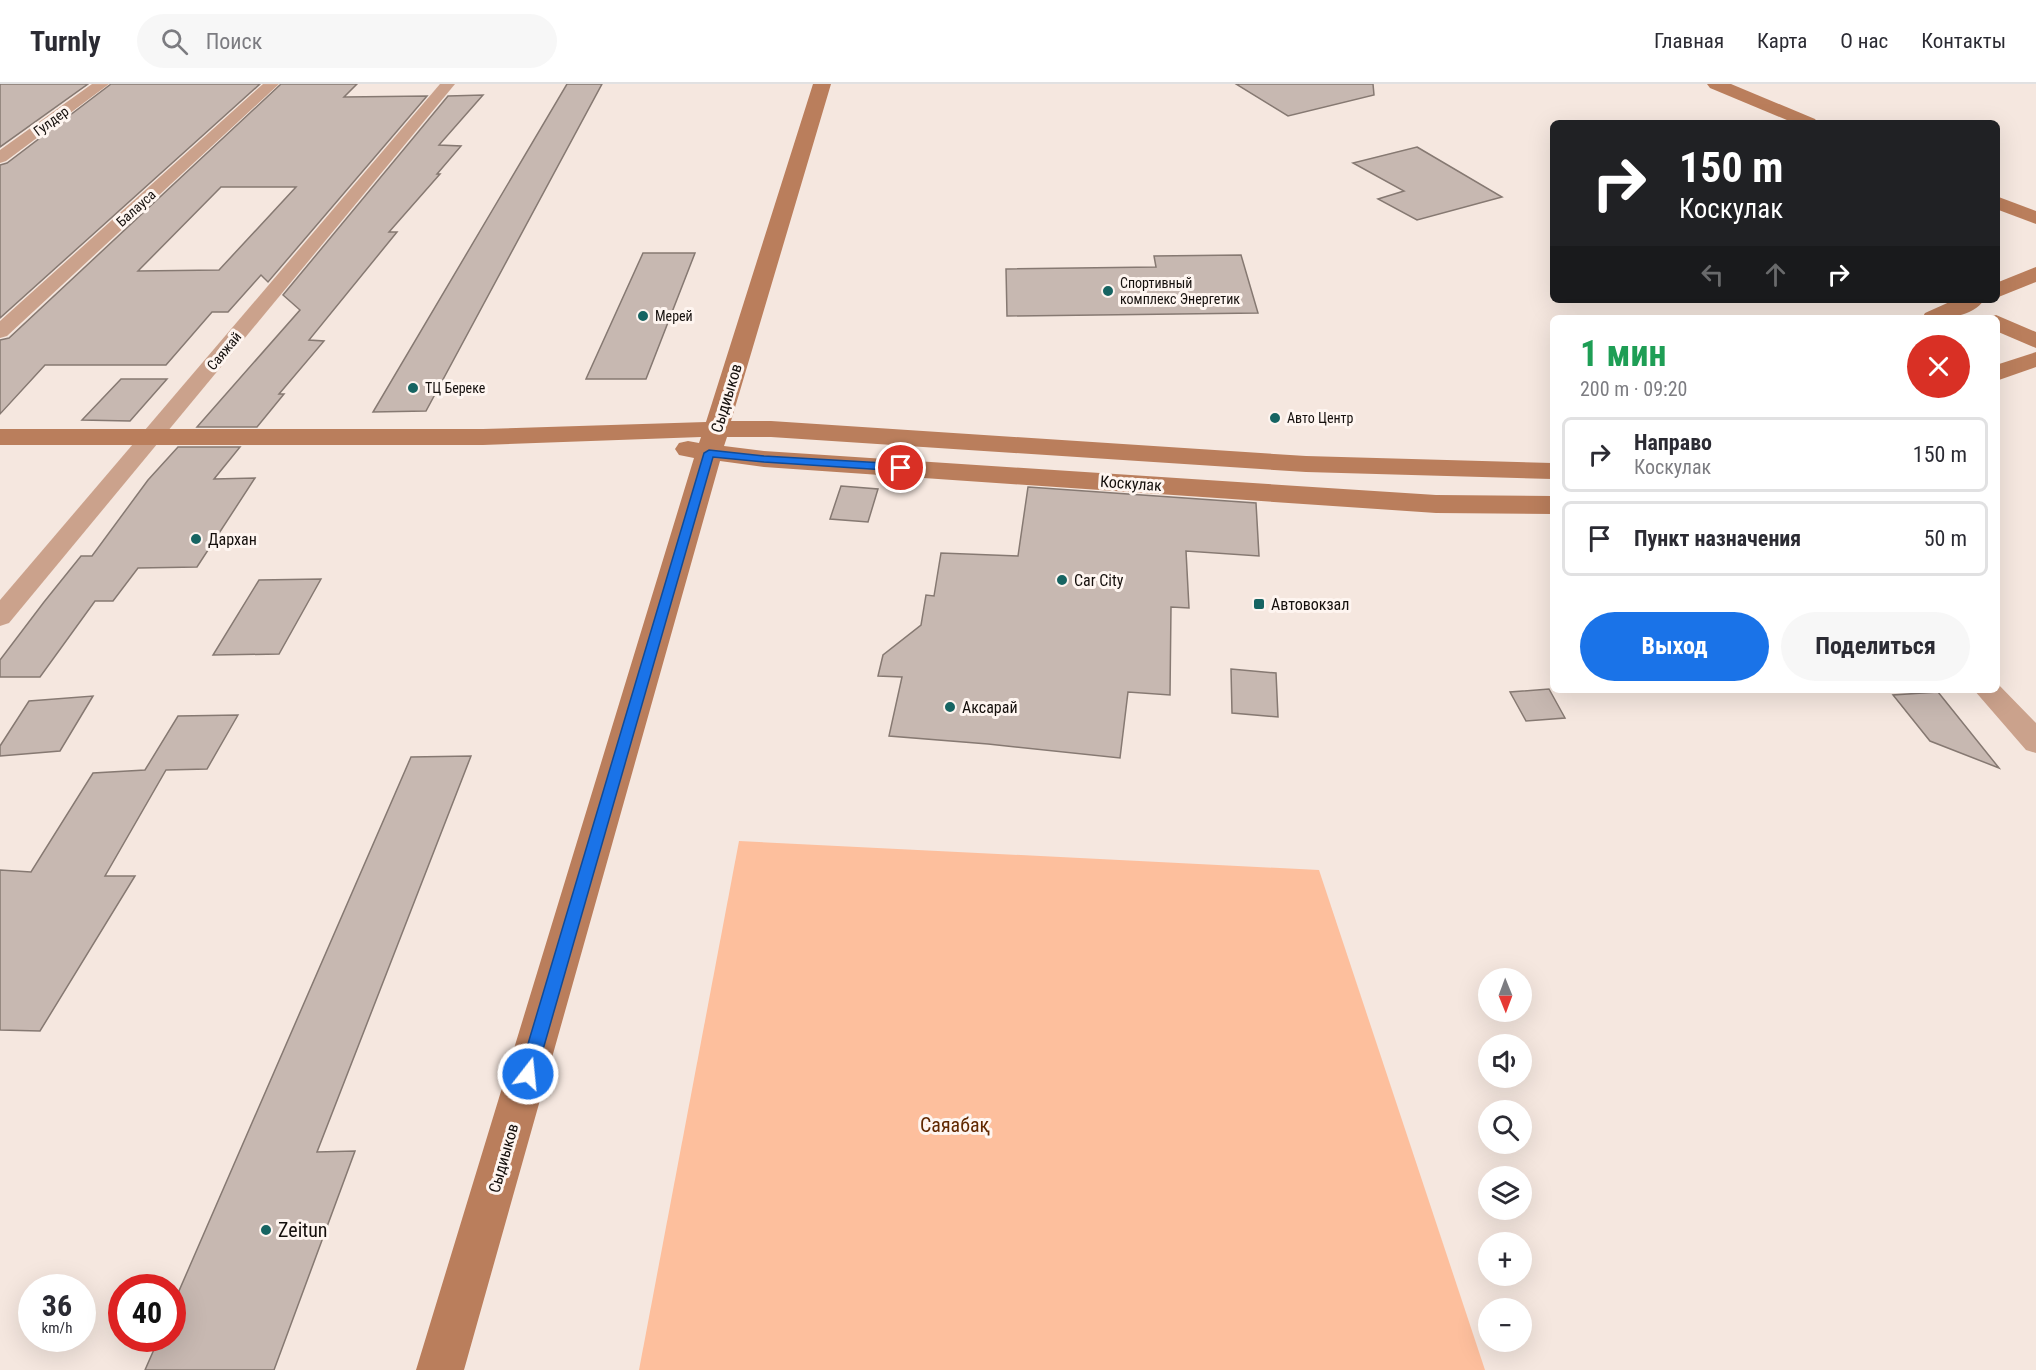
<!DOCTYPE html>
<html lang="ru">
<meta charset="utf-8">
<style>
:root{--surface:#fff;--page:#f7f7f7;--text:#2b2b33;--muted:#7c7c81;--line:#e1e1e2;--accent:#1a73e8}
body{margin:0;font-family:"Roboto Condensed",sans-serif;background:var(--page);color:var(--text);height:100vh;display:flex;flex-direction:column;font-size:22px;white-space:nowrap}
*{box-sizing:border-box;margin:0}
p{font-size:20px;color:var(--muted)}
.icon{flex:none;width:33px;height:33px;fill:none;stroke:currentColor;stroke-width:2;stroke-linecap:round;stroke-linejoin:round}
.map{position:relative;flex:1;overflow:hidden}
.drawer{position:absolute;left:1550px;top:231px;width:450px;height:378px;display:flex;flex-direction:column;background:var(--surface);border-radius:9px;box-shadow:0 6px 24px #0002}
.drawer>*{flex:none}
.top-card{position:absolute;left:1550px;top:36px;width:450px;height:183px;border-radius:9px;box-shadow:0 6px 24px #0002;background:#202124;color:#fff;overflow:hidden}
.needle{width:39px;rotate:179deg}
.controls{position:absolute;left:1478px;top:884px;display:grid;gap:12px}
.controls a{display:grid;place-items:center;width:54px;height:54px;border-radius:50%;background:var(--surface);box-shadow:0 6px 24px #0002;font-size:30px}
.speed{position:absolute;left:18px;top:1190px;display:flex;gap:12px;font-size:30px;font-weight:700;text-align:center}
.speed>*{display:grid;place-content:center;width:78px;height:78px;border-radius:50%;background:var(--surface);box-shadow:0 6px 24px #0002;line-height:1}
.speed small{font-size:15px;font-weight:400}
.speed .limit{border:9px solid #d22;background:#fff;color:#111}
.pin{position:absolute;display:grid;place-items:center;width:51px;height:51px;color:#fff;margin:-26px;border:3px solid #fff;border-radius:50%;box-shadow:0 2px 6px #0007}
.me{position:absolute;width:66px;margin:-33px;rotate:16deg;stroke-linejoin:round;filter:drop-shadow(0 0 4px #0008)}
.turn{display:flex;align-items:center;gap:21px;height:126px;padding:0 30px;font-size:27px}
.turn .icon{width:78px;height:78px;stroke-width:2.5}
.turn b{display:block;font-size:42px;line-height:51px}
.lanes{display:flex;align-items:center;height:57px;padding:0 30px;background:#0003;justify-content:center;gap:30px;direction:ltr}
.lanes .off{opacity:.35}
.round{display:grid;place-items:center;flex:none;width:63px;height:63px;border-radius:32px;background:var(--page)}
.overview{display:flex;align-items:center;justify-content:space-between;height:102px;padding:0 30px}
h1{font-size:36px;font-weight:700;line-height:45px;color:#1e9e55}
.cta{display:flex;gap:12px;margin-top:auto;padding:12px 30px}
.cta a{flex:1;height:69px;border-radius:36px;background:var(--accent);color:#fff;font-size:24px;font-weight:700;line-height:69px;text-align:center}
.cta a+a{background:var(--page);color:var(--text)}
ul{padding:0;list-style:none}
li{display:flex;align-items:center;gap:18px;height:75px;margin:0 12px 9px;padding:0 18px;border:3px solid var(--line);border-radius:9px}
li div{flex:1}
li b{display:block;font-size:22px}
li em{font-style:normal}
header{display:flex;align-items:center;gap:36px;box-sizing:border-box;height:84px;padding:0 30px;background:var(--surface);border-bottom:2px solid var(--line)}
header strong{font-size:28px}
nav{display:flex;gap:33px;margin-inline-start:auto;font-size:21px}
.search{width:420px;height:54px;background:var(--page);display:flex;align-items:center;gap:15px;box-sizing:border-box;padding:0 21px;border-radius:33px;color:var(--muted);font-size:22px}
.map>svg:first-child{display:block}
.green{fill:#fdbf9d}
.building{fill:#c7b8b1;stroke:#867972;stroke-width:1.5;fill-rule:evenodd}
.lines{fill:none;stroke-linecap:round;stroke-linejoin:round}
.street{fill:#cba28c;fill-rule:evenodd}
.secondary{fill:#ba7e5c;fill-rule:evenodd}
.route{fill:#1a73e8;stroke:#114b97;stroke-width:1.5}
.poi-dot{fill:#166462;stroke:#fef5f0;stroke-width:2}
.labels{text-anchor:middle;stroke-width:6;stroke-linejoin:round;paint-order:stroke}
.far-street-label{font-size:14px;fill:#140f0c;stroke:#fef5f0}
.far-poi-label{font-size:14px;fill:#140f0c;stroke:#fef5f0;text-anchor:start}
.street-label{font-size:16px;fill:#140f0c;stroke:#fef5f0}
.poi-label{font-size:16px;fill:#140f0c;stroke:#fef5f0;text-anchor:start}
.near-park-label{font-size:20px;fill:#612800;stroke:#fef5f0}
.near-poi-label{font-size:20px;fill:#140f0c;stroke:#fef5f0;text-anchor:start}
</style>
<header>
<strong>Turnly</strong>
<div class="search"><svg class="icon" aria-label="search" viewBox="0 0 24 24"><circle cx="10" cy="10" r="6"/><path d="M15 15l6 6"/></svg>Поиск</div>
<nav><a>Главная</a><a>Карта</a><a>О нас</a><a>Контакты</a></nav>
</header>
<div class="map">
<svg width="2036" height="1286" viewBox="0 0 2036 1286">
<rect width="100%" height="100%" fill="#f5e7df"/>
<polygon class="green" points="739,757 1319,786 1485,1286 639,1286"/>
<g class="building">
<polygon points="0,0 88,0 0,63"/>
<polygon points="111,0 260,0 0,234 0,81 7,79"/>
<path d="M281 0H357L344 13 427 12 268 198 261 191 228 228H212L166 281H45L0 330V256L9 254ZM221 103H296L219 186 138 187Z"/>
<polygon points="567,0 602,0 426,327 373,328"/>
<polygon points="1236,0 1373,0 1374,11 1288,32"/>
<polygon points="483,11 439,61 461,62 437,90 440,90 389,148 397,148 309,256 324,257 279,310 284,310 257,343 197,343 300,226 283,211 448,12"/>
<polygon points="1417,63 1502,113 1417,136 1378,115 1404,107 1353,79"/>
<polygon points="643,169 695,169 646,295 586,295"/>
<polygon points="1241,171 1258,229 1007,232 1006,185 1156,183 1154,172"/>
<polygon points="121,295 167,295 130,337 82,336"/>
<polygon points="178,363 240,363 214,395 255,394 197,483 138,484 113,517 95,517 40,593 0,593 0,576 44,518 81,472 92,472 148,396"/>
<polygon points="841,402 878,405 868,438 830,435"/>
<polygon points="1028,403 1256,419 1259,472 1186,467 1189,524 1171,523 1170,611 1128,608 1120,674 988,660 889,652 902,593 878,592 883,571 921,541 926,511 934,512 941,469 1018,472"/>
<polygon points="321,495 279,570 213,571 259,496"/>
<polygon points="1231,585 1276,589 1278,633 1232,629"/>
<polygon points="1549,605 1565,634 1526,637 1510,608"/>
<polygon points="1938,608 1999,684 1930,657 1893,611"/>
<polygon points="93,612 60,667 0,672 0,662 29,617"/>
<polygon points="238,631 207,685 166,686 105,792 135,792 40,947 0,946 0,786 31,788 93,689 145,686 178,632"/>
<polygon points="471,672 317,1068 355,1067 274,1286 145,1286 159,1254 172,1254 172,1223 411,673"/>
</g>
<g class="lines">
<g class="street">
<polygon points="92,0 109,0 6,77 0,79 0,66"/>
<polygon points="263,0 279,0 7,252 0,254 0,237"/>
<polygon points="440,0 455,0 9,539 0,542 0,516"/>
<polygon points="1996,598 2036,639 2036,669 2026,666 1974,606 1996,606"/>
</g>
<g class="secondary">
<polygon points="813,0 831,0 731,337 771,337 1306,372 1552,379 1552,395 1306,388 771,353 727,353 724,362 764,367 1436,411 1552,412 1552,430 1436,429 764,383 720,377 464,1286 416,1286 694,374 679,371 675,365 679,359 688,357 699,359 701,353 483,361 0,361 0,345 483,345 706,338"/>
<polygon points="1707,0 1731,0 1815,35 1818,39 1794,39 1710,4"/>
<polygon points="1996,112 2036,127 2036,140 1996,125"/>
<polygon points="2036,183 2036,198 1996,214 1996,199"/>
<path d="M1954 216H1984C1971 235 1942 234 1922 234L1925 229Z"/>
<polygon points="1996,231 2036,248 2036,264 1996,247 1996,234 1987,234"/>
<polygon points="2036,268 2036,283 1996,297 1996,281"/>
</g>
</g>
<polygon class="route" points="709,366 764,372 901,380 906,384 901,387 764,378 713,373 536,990 534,996 528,998 522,996 519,990 704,369"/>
<g class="poi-dot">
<circle cx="1108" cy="207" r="6"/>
<circle cx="643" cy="232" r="6"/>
<circle cx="413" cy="304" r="6"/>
<circle cx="1275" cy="334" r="6"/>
<circle cx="196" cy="455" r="6"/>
<circle cx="1062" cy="496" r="6"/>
<rect x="1253" y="514" width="12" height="12" rx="3"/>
<circle cx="950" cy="623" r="6"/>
<circle cx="266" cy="1146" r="6"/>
</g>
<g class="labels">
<g class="far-street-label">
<text transform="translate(51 37) rotate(-36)" y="5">Гулдер</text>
<text transform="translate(136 124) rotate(-42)" y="5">Балауса</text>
<text transform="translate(224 267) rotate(-50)" y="5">Саяжай</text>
</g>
<g class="far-poi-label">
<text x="1120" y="204">Спортивный<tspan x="1120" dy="16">комплекс Энергетик</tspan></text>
<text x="655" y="237">Мерей</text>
<text x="425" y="309">ТЦ Береке</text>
<text x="1287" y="339">Авто Центр</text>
</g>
<g class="street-label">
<text transform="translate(726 314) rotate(-73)" y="6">Сыдиыков</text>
<text transform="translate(1131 399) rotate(4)" y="6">Коскулак</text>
<text transform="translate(503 1074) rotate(-74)" y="6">Сыдиыков</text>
</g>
<g class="poi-label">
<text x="208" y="461">Дархан</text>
<text x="1074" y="502">Car City</text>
<text x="1271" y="526">Автовокзал</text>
<text x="962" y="629">Аксарай</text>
</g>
<g class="near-park-label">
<text x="955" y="1048">Саяабақ</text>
</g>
<g class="near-poi-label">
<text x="278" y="1153">Zeitun</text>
</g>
</g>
</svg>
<div class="controls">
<a><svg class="needle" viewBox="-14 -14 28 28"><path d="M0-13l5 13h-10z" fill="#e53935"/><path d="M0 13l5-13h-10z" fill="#7c7c81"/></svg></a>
<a><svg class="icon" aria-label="sound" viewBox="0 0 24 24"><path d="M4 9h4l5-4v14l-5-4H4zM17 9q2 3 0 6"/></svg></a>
<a><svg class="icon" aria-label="search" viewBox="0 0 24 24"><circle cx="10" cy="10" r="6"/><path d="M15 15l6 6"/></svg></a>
<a><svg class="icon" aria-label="layers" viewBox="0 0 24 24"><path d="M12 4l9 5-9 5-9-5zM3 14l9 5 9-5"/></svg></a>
<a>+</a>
<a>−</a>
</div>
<div class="speed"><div>36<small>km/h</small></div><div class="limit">40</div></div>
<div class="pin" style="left:901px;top:384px;background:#d93025"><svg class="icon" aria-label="arrive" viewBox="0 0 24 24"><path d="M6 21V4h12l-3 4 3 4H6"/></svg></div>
<svg class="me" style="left:528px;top:990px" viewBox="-20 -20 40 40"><circle r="17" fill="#1a73e8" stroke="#fff" stroke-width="3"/><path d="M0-11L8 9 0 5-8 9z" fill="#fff"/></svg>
<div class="top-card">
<div class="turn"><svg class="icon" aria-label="right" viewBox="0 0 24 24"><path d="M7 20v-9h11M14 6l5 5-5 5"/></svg><div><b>150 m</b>Коскулак</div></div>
<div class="lanes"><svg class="icon off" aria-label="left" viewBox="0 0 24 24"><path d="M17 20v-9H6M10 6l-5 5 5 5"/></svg><svg class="icon off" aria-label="ahead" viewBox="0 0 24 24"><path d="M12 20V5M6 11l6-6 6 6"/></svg><svg class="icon" aria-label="right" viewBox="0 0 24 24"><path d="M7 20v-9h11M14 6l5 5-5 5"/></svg></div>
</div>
<section class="drawer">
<div class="overview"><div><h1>1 мин</h1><p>200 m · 09:20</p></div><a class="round" style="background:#d93025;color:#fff"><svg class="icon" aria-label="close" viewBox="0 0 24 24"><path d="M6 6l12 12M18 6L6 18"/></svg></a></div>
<ul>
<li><svg class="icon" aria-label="right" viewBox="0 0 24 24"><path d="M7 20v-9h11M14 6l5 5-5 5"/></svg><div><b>Направо</b><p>Коскулак</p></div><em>150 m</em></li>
<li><svg class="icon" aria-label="arrive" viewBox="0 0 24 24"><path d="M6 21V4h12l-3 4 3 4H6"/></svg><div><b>Пункт назначения</b></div><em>50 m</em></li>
</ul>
<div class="cta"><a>Выход</a><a>Поделиться</a></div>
</section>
</div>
